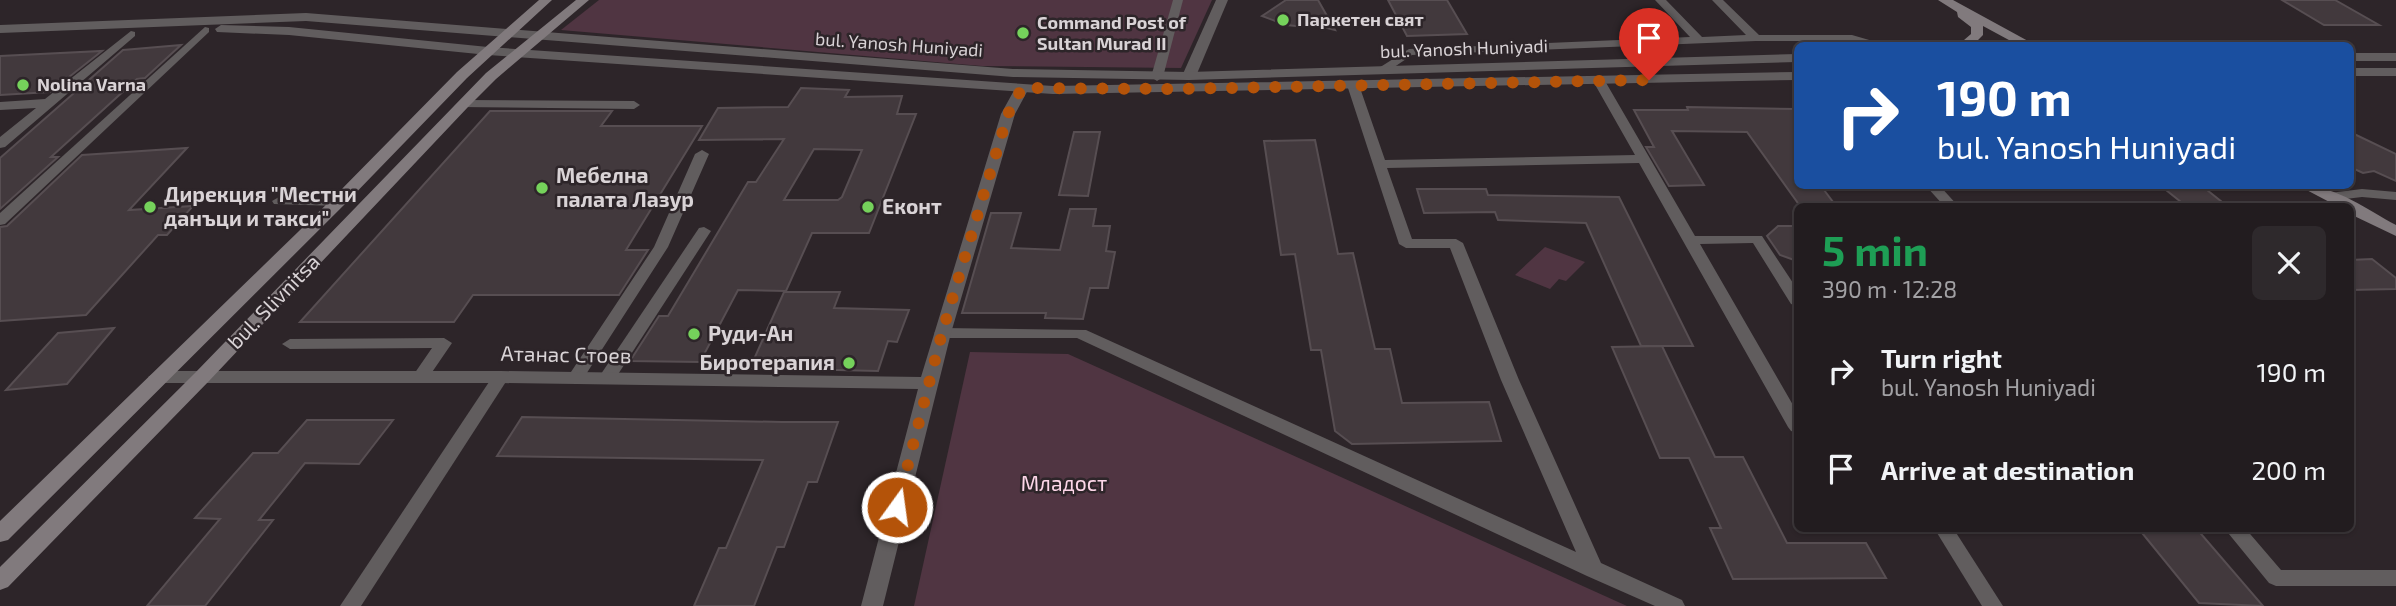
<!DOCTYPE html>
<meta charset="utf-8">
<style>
:root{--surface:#221c1f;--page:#2e292c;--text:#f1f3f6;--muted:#a2a1a4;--line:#3f3a3d}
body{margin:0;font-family:"Exo 2",sans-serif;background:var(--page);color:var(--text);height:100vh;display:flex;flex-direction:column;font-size:26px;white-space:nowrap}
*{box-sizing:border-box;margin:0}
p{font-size:23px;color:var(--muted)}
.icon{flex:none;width:38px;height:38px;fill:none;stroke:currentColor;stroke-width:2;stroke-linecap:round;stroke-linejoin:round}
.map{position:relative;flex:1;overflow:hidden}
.panel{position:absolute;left:1794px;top:203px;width:560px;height:329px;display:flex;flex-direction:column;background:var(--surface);border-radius:10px;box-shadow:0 2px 5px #0004,0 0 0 2px var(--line)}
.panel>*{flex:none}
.top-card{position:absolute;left:1794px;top:42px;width:560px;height:147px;border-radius:10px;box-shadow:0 2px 5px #0004,0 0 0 2px var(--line);background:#1a4fa0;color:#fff;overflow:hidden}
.pin{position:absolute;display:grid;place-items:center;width:60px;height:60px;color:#fff;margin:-72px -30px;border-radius:50% 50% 50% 0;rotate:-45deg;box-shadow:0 0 7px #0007}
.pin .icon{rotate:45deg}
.me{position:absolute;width:77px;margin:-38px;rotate:14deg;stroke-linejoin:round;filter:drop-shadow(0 0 5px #0008)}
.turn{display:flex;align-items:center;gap:24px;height:147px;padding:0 28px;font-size:32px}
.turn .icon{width:91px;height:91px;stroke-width:2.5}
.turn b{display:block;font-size:49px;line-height:60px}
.round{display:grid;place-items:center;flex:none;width:74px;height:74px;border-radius:10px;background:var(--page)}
.headline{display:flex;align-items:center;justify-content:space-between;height:119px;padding:0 28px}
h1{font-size:42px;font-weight:700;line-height:52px;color:#1e9e55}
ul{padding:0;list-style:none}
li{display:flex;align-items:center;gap:21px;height:98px;padding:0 28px}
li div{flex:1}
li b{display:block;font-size:26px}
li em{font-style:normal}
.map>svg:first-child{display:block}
.green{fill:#503542}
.building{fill:#42393d;stroke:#574e52;stroke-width:2;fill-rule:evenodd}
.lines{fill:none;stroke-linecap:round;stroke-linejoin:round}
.service{fill:#615d5e;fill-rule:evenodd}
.minor{fill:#615d5e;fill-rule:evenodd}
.tertiary{fill:#615d5e;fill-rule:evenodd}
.secondary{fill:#817a7d;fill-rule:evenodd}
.route{stroke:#b45309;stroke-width:12;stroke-dasharray:0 21.6}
.poi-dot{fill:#75d25b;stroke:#2d2529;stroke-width:2.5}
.labels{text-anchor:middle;stroke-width:5;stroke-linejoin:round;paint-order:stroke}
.far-poi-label{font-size:18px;font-weight:bold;fill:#d9d3d6;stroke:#2d2529;text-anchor:start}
.far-street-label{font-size:18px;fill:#d9d3d6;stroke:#2d2529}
.poi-label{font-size:21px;font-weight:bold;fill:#d9d3d6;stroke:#2d2529;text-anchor:start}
.street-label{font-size:21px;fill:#d9d3d6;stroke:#2d2529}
.park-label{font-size:21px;fill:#fdd6e8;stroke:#2d2529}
</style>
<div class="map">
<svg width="2396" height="606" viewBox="0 0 2396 606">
<rect width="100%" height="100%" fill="#2d2529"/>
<g class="green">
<polygon points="599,0 1212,0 1181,68 982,66 561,30"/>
<polygon points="1545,247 1585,262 1566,281 1559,279 1550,289 1515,275"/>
<polygon points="970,352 1068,354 1627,606 914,606"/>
</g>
<g class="building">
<polygon points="1286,0 1318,0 1335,30 1311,24 1306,27 1286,25 1262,16"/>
<polygon points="1388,0 1447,0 1467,34 1407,36"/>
<polygon points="2282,0 2335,0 2379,25 2324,25"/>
<polygon points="181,45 145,78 137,79 51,157 58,157 0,209 0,158 123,50"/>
<polygon points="102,51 50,92 0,95 0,56"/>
<path d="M801 88 849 90 845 97 902 96 897 114H916L869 233H812L786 291 738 290 700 362 630 361 659 316H668L748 182H756L784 139 699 140 718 108 788 107ZM814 149 862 150 842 197 838 200H784Z"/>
<polygon points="1687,107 1797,109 1797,186 1821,186 1836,206 1800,206 1747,132 1672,131 1704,185 1669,186 1646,147 1654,147 1634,110 1688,110"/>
<polygon points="490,111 612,111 601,126 702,126 626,250 648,250 619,295 473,295 454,322 300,322"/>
<polygon points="1074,132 1100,132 1088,196 1059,195"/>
<polygon points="2350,132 2396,154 2396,181 2374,171 2363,173 2350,167"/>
<polygon points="1315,140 1338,254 1353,253 1375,349 1390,349 1402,403 1489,402 1501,441 1352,444 1335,431 1321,350 1311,350 1295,254 1281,255 1264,141"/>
<polygon points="187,148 129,210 193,206 167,235 158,235 86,315 0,321 0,227 7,226 82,155"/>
<polygon points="2161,186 2202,186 2227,206 2186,206"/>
<polygon points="1417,189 1486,189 1488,195 1619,197 1693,346 1641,346 1586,223 1498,220 1495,212 1424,213"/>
<polygon points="1070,209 1096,209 1093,226 1110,226 1106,251 1115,252 1108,288 1090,288 1083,319 1045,318 1046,313 962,313 991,213 1021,213 1011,248 1060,250"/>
<polygon points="1778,226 1797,226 1797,261 1780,255 1767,236"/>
<polygon points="2372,259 2396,278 2396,289 2350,290 2350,260"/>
<polygon points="784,292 840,292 834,308 909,310 897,342 888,341 878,371 750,368"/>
<polygon points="114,328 67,384 6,390 58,333"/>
<polygon points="1662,346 1715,457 1743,457 1787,543 1866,543 1886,578 1733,579 1710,528 1721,528 1689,458 1660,458 1612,347"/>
<polygon points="522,417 782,422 838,422 817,482 808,482 784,547 777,547 754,606 694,606 719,548 726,548 763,460 497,456"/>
<polygon points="307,420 393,420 359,464 305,463 259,520 273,520 205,606 147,606 220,519 195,518 253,453 278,453"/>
<polygon points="2138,528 2196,528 2263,606 2199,603"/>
</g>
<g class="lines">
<g class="service">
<polygon points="1173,0 1183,0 1163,77 1157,81 1151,77"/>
<polygon points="1655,0 1666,0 1702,37 1746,35 1712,0 1723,0 1759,35 1852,35 1890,46 1869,46 1852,41 1756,41 1412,55 1384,74 1376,74 1374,71 1409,49 1690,37"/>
<polygon points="205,27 209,28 209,32 5,224 0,225 0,213"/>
<polygon points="131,31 135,32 135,36 5,147 0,148 0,137 36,108 0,110 0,102 45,99"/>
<polygon points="1599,77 1605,81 1695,236 1762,236 1797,289 1797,306 1791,304 1753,243 1700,244 1797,412 1797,433 1791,431 1788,427 1639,163 1387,168 1412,239 1456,239 1463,243 1519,380 1601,563 1682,600 1685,606 1655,606 1587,576 1077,338 942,338 934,333 942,328 1086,330 1576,552 1501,380 1450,248 1406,248 1399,244 1347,85 1353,81 1359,85 1385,160 1635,155 1593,81"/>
<polygon points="463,100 634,101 640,105 634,109 459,107 457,104"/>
<polygon points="702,150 709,154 668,247 581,382 569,382 567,378 654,247 695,154"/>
<polygon points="1926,186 1940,186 1958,206 1944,206"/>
<polygon points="2362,189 2396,192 2396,200 2362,197 2329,201 2322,197 2329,193"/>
<polygon points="279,197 338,198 345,202 338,206 274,204 272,201"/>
<polygon points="704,227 711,231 613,382 601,382 599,378 601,374 699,228"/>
<polygon points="444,338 452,343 426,381 420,382 412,377 432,348 290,349 282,344 290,339"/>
<polygon points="501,372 509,377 361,606 340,606 495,373"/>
<polygon points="1934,528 1953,528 2003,606 1982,606"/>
<polygon points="2224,528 2245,528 2281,570 2396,570 2396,586 2276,586 2269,583"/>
</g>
<g class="minor">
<polygon points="1216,0 1228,0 1196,76 1189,80 1184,79 1182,76"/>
<polygon points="1022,84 1029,88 1015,114 951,333 883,606 861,606 918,389 501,383 157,383 148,377 157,371 501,371 921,377 1001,114 1017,85"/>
</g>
<g class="tertiary">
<polygon points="306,13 1013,69 1189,72 1797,54 1797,62 1189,80 1013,77 306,21 0,33 0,25"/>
<polygon points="221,25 289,27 488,47 1053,86 1797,72 1797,80 1053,94 488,55 289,35 217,32 215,29"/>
<rect x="2350" y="53" width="46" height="8"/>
<rect x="2350" y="68" width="46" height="8"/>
</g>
<g class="secondary">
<polygon points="539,0 552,0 467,78 344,205 8,540 0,542 0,521 332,199 457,72"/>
<polygon points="576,0 589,0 496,79 468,107 209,381 8,587 0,590 0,567 195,373 486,73"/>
<polygon points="1938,0 1953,0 2037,46 2020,46 1983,26 1983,35 1972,46 1957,46 1971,34 1971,27 1958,17 1957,12"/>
<path d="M2299 186C2332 183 2367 210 2396 225V236L2350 214V206H2337Z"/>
</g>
</g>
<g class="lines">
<polyline class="route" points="897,507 942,333 1008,114 1022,88 1175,89 1649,80"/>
</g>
<g class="poi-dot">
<circle cx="1283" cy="20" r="7"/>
<circle cx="1023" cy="33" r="7"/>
<circle cx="23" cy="85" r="7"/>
<circle cx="542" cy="188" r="7"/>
<circle cx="150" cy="207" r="7"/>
<circle cx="868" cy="207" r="7"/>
<circle cx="694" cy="334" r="7"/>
<circle cx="849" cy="363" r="7"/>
</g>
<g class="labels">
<g class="far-poi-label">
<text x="1297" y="26">Паркетен свят</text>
<text x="1037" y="29">Command Post of<tspan x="1037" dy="21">Sultan Murad II</tspan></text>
<text x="37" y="91">Nolina Varna</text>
</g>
<g class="far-street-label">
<text transform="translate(899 45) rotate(4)" y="6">bul. Yanosh Huniyadi</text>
<text transform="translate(1464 49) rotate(-2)" y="6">bul. Yanosh Huniyadi</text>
</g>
<g class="poi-label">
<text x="556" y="183">Мебелна<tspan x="556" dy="24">палата Лазур</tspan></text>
<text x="164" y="202">Дирекция "Местни<tspan x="164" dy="24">данъци и такси"</tspan></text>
<text x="882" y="214">Еконт</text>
<text x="708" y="341">Руди-Ан</text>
<text x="835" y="370" text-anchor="end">Биротерапия</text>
</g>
<g class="street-label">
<text transform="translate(274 302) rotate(-46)" y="7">bul. Slivnitsa</text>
<text transform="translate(566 355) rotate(1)" y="7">Атанас Стоев</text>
</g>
<g class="park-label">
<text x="1064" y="491">Младост</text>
</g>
</g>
</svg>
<div class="pin" style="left:1649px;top:80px;background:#d93025"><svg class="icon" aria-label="arrive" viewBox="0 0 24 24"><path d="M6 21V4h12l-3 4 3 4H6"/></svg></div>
<svg class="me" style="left:897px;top:507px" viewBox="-20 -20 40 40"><circle r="17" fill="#b45309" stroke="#fff" stroke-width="3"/><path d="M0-11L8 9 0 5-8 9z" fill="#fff"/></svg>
<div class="top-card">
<div class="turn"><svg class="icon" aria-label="right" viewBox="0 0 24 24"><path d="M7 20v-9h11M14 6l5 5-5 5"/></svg><div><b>190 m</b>bul. Yanosh Huniyadi</div></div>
</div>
<section class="panel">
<div class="headline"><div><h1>5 min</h1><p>390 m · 12:28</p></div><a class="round"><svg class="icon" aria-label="close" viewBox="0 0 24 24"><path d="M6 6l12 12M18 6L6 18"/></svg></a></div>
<ul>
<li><svg class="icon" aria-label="right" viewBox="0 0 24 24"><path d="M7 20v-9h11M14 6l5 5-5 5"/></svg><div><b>Turn right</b><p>bul. Yanosh Huniyadi</p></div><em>190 m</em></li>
<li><svg class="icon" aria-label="arrive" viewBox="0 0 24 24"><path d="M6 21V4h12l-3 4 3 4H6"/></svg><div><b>Arrive at destination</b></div><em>200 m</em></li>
</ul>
</section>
</div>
